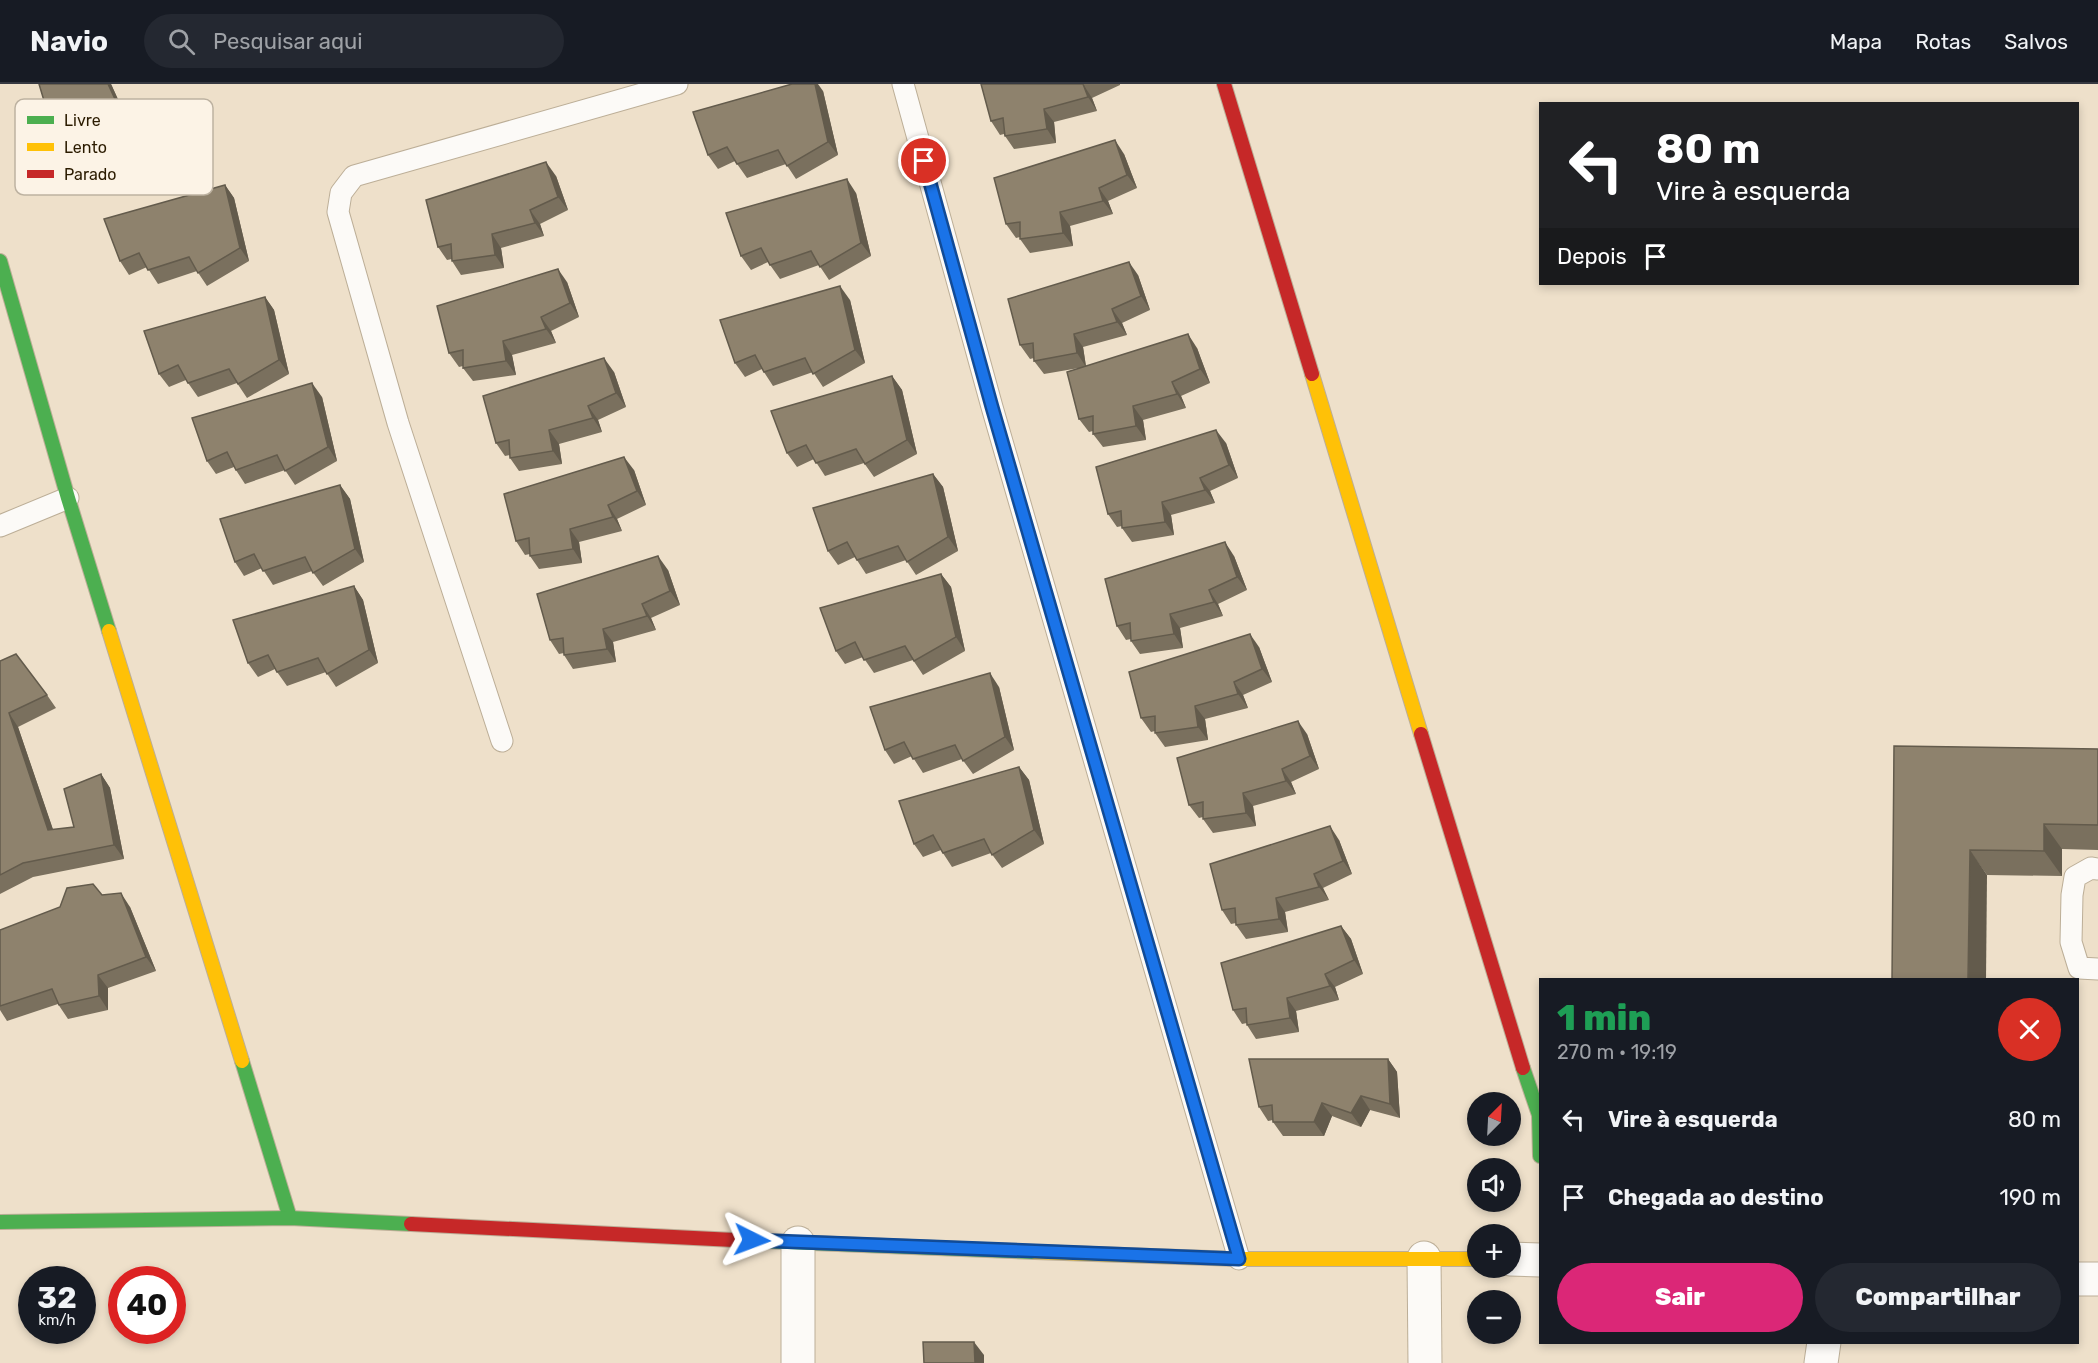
<!DOCTYPE html>
<html lang="pt">
<meta charset="utf-8">
<style>
:root{--surface:#171b24;--page:#242831;--text:#f1f3f6;--muted:#9ea1a6;--line:#363941;--accent:#db2777}
body{margin:0;font-family:Rubik,sans-serif;background:var(--page);color:var(--text);height:100vh;display:flex;flex-direction:column;font-size:22px;white-space:nowrap}
*{box-sizing:border-box;margin:0}
p{font-size:20px;color:var(--muted)}
.icon{flex:none;width:33px;height:33px;fill:none;stroke:currentColor;stroke-width:2;stroke-linecap:round;stroke-linejoin:round}
.map{position:relative;flex:1;overflow:hidden}
.panel{position:absolute;left:1539px;top:894px;width:540px;height:366px;display:flex;flex-direction:column;background:var(--surface);border-radius:0px;box-shadow:0 3px 9px #0003}
.panel>*{flex:none}
.banner{position:absolute;left:1539px;top:18px;width:540px;height:183px;border-radius:0px;box-shadow:0 3px 9px #0003;background:#202124;color:#fff;overflow:hidden}
.needle{width:39px;rotate:24deg}
.buttons{position:absolute;left:1467px;top:1008px;display:grid;gap:12px}
.buttons a{display:grid;place-items:center;width:54px;height:54px;border-radius:50%;background:var(--surface);box-shadow:0 3px 9px #0003;font-size:30px}
.speed{position:absolute;left:18px;top:1182px;display:flex;gap:12px;font-size:30px;font-weight:700;text-align:center}
.speed>*{display:grid;place-content:center;width:78px;height:78px;border-radius:50%;background:var(--surface);box-shadow:0 3px 9px #0003;line-height:1}
.speed small{font-size:15px;font-weight:400}
.speed .limit{border:9px solid #d22;background:#fff;color:#111}
.pin{position:absolute;display:grid;place-items:center;width:51px;height:51px;color:#fff;margin:-26px;border:3px solid #fff;border-radius:50%;box-shadow:0 2px 6px #0007}
.me{position:absolute;width:66px;margin:-33px;rotate:93deg;stroke-linejoin:round;filter:drop-shadow(0 0 4px #0008)}
.turn{display:flex;align-items:center;gap:21px;height:126px;padding:0 18px;font-size:27px}
.turn .icon{width:78px;height:78px;stroke-width:2.5}
.turn b{display:block;font-size:42px;line-height:51px}
.then{display:flex;align-items:center;height:57px;padding:0 18px;background:#0003;gap:12px;font-size:22px}
.round{display:grid;place-items:center;flex:none;width:63px;height:63px;border-radius:32px;background:var(--page)}
.summary{display:flex;align-items:center;justify-content:space-between;height:102px;padding:0 18px}
h1{font-size:36px;font-weight:800;line-height:45px;color:#1e9e55}
.button{display:flex;gap:12px;margin-top:auto;padding:12px 18px}
.button a{flex:1;height:69px;border-radius:36px;background:var(--accent);color:#fff;font-size:24px;font-weight:800;line-height:69px;text-align:center}
.button a+a{background:var(--page);color:var(--text)}
ul{padding:0;list-style:none}
li{display:flex;align-items:center;gap:18px;height:78px;padding:0 18px}
li div{flex:1}
li b{display:block;font-size:22px}
li em{font-style:normal}
header{display:flex;align-items:center;gap:36px;box-sizing:border-box;height:84px;padding:0 30px;background:var(--surface);border-bottom:2px solid var(--line)}
header strong{font-size:28px}
nav{display:flex;gap:33px;margin-inline-start:auto;font-size:21px}
.search{width:420px;height:54px;background:var(--page);display:flex;align-items:center;gap:15px;box-sizing:border-box;padding:0 21px;border-radius:33px;color:var(--muted);font-size:22px}
.map>svg:first-child{display:block}
.lines{fill:none;stroke-linecap:round;stroke-linejoin:round}
.lane-casing{stroke:#bcae97;stroke-width:23}
.street-casing{stroke:#bcae97;stroke-width:35}
.fast-casing{stroke:#bcae97;stroke-width:16}
.slow-casing{stroke:#bcae97;stroke-width:16}
.jam-casing{stroke:#bcae97;stroke-width:16}
.lane{stroke:#fcfaf7;stroke-width:21}
.street{stroke:#fcfaf7;stroke-width:33}
.fast{stroke:#4caf50;stroke-width:14}
.slow{stroke:#ffc107;stroke-width:14}
.jam{stroke:#c62828;stroke-width:14}
.wall{fill:#7a705e}
.shaded-wall{fill:#635b4c}
.building{fill:#8e826d;stroke:#635b4c;stroke-width:1.5}
.route-casing{stroke:#114b97;stroke-width:15}
.route{stroke:#1a73e8;stroke-width:10}
.key{fill:#fcf3e6;stroke:#bdb2a1;stroke-width:1.5}
.key-label{font-size:16px;fill:#2b1b00}
</style>
<header>
<strong>Navio</strong>
<div class="search"><svg class="icon" aria-label="search" viewBox="0 0 24 24"><circle cx="10" cy="10" r="6"/><path d="M15 15l6 6"/></svg>Pesquisar aqui</div>
<nav><a>Mapa</a><a>Rotas</a><a>Salvos</a></nav>
</header>
<div class="map">
<svg width="2098" height="1279" viewBox="0 0 2098 1279">
<rect width="100%" height="100%" fill="#eee0ca"/>
<g class="lines">
<defs>
<g id="lane">
<polyline points="903,0 992,323 1239,1175"/>
<polyline points="0,442 68,414"/>
<polyline points="502,657 398,339 338,128 341,109 354,92 677,0"/>
<polyline points="2098,785 2091,784 2075,793 2072,811 2071,858 2079,884 2098,885"/>
</g>
<g id="street">
<polyline points="798,1159 798,1279"/>
<polyline points="1424,1174 1425,1279"/>
<polyline points="1510,1175 1540,1176"/>
<polyline points="2078,1195 2098,1195"/>
<polyline points="1821,1279 1824,1258"/>
</g>
<g id="fast">
<polyline points="0,177 68,414 109,547"/>
<polyline points="242,977 290,1134"/>
<polyline points="1523,984 1539,1031 1540,1072"/>
<polyline points="0,1138 290,1134 411,1140"/>
<polyline points="734,1156 1035,1168"/>
</g>
<g id="slow">
<polyline points="1312,290 1421,650"/>
<polyline points="109,547 242,977"/>
<polyline points="1035,1168 1239,1175 1478,1175"/>
</g>
<g id="jam">
<polyline points="1224,0 1312,290"/>
<polyline points="1421,650 1523,984"/>
<polyline points="411,1140 734,1156"/>
</g>
</defs>
<use href="#lane" class="lane-casing"/>
<use href="#street" class="street-casing"/>
<use href="#fast" class="fast-casing"/>
<use href="#slow" class="slow-casing"/>
<use href="#jam" class="jam-casing"/>
<use href="#lane" class="lane"/>
<use href="#street" class="street"/>
<use href="#fast" class="fast"/>
<use href="#slow" class="slow"/>
<use href="#jam" class="jam"/>
</g>
<g class="wall">
<polygon points="39,0 111,0 136,55 67,74 57,60"/>
<polygon points="981,0 1120,0 1120,1 1092,14 1097,27 1054,38 1056,59 1014,65 1005,52 1004,50 1000,51 991,37"/>
<polygon points="823,7 838,71 796,95 786,80 747,94 735,77 718,85 708,71"/>
<polygon points="1124,70 1137,104 1108,117 1113,130 1070,142 1073,162 1030,169 1020,155 1020,153 1016,154 1006,140"/>
<polygon points="556,92 568,126 540,140 544,152 501,164 504,184 461,191 452,177 452,175 447,176 438,163"/>
<polygon points="225,101 234,114 249,177 207,202 197,187 158,200 147,183 129,191 120,177"/>
<polygon points="856,109 871,172 829,196 819,181 780,195 768,178 751,186 741,172"/>
<polygon points="1138,191 1150,226 1122,239 1127,251 1083,263 1086,282 1197,264 1210,299 1181,312 1186,324 1143,336 1146,356 1103,363 1093,350 1093,347 1089,348 1079,335 1079,284 1044,290 1034,277 1034,274 1030,275 1020,261"/>
<polygon points="567,198 579,233 551,247 556,259 512,271 516,291 473,297 463,284 463,282 459,283 449,269"/>
<polygon points="265,213 274,226 289,290 247,314 237,299 198,313 186,296 169,303 159,290"/>
<polygon points="850,216 865,279 823,303 813,288 773,302 762,285 745,293 735,279"/>
<polygon points="614,288 626,323 598,336 602,348 559,360 562,380 519,387 510,374 510,371 505,372 496,359"/>
<polygon points="892,292 902,306 917,370 874,393 864,379 825,392 814,375 797,383 787,369"/>
<polygon points="322,313 337,377 295,401 285,386 245,400 234,383 216,390 207,377"/>
<polygon points="1226,359 1238,394 1210,407 1215,419 1171,431 1174,451 1132,458 1122,444 1122,442 1117,443 1108,430"/>
<polygon points="634,386 646,421 617,435 622,447 579,458 582,479 539,485 530,472 530,470 525,471 516,457"/>
<polygon points="933,390 943,403 958,467 916,491 906,476 866,490 855,473 838,481 828,467"/>
<polygon points="340,401 350,415 364,478 323,502 312,487 273,501 262,484 244,492 235,478"/>
<polygon points="1234,472 1247,506 1218,520 1223,532 1180,544 1183,564 1140,570 1131,557 1131,555 1126,556 1117,542"/>
<polygon points="668,486 680,521 651,534 656,546 613,558 616,578 573,585 564,571 564,569 559,570 550,556"/>
<polygon points="941,490 951,503 965,567 923,591 913,576 874,589 863,573 845,580 836,567"/>
<polygon points="354,502 363,516 378,579 336,603 326,588 287,602 275,585 258,593 248,579"/>
<polygon points="1259,563 1272,598 1243,611 1248,624 1205,635 1208,656 1165,663 1155,649 1155,647 1151,648 1141,634"/>
<polygon points="0,577 47,611 56,624 18,643 53,746 74,743 101,690 110,704 124,775 33,793 0,810"/>
<polygon points="999,603 1014,666 973,690 962,675 923,689 912,672 894,680 885,666"/>
<polygon points="1307,650 1319,685 1291,698 1296,710 1253,722 1256,742 1213,749 1203,735 1203,733 1199,734 1189,721"/>
<polygon points="1894,662 2098,665 2098,766 2062,765 2062,792 1987,791"/>
<polygon points="1019,683 1029,696 1044,760 1002,784 991,769 952,783 941,766 923,773 914,760"/>
<polygon points="1339,756 1352,790 1323,804 1329,816 1285,828 1288,848 1246,855 1236,841 1236,839 1231,840 1222,826"/>
<polygon points="102,811 130,823 156,887 108,904 108,926 68,935 58,920 7,937 0,926 0,846"/>
<polygon points="1341,842 1351,855 1363,890 1335,903 1339,916 1296,927 1299,948 1256,955 1247,941 1247,939 1242,940 1233,926"/>
<polygon points="1388,975 1397,988 1400,1034 1370,1026 1361,1043 1332,1032 1324,1052 1283,1052 1273,1038 1273,1036 1268,1037 1259,1023"/>
</g>
<g class="shaded-wall">
<polygon points="108,0 111,0 136,55 127,41"/>
<polygon points="815,0 818,0 823,7 838,71 828,58"/>
<polygon points="1083,0 1092,14 1097,27 1088,13"/>
<polygon points="1044,25 1054,38 1056,59 1047,45"/>
<polygon points="1115,56 1124,70 1137,104 1127,91"/>
<polygon points="546,78 556,92 568,126 558,113"/>
<polygon points="847,95 856,109 871,172 861,159"/>
<polygon points="225,101 234,114 249,177 240,164"/>
<polygon points="1099,104 1108,117 1113,130 1103,117"/>
<polygon points="530,126 540,140 544,152 535,139"/>
<polygon points="1060,128 1070,142 1073,162 1063,149"/>
<polygon points="492,150 501,164 504,184 495,171"/>
<polygon points="1129,178 1138,191 1150,226 1141,212"/>
<polygon points="558,185 567,198 579,233 570,219"/>
<polygon points="840,202 850,216 865,279 855,266"/>
<polygon points="265,213 274,226 289,290 279,276"/>
<polygon points="1112,225 1122,239 1127,251 1117,238"/>
<polygon points="541,233 551,247 556,259 546,245"/>
<polygon points="1074,250 1083,263 1086,283 1077,269"/>
<polygon points="1188,250 1197,264 1210,299 1200,285"/>
<polygon points="503,257 512,271 516,291 506,277"/>
<polygon points="604,274 614,288 626,323 616,309"/>
<polygon points="892,292 902,306 917,370 907,356"/>
<polygon points="1172,298 1181,312 1186,324 1177,310"/>
<polygon points="312,299 322,313 337,377 328,363"/>
<polygon points="588,322 598,336 602,348 593,334"/>
<polygon points="1133,322 1143,336 1146,356 1136,342"/>
<polygon points="549,346 559,360 562,380 553,367"/>
<polygon points="1216,346 1226,359 1238,394 1229,381"/>
<polygon points="624,373 634,386 646,421 637,407"/>
<polygon points="933,390 943,403 958,467 948,453"/>
<polygon points="1200,394 1210,407 1215,419 1205,406"/>
<polygon points="340,401 350,415 364,478 355,465"/>
<polygon points="1162,418 1171,431 1174,451 1165,438"/>
<polygon points="608,421 617,435 622,447 613,433"/>
<polygon points="570,445 579,458 582,479 573,465"/>
<polygon points="1225,458 1234,472 1247,506 1237,493"/>
<polygon points="658,472 668,486 680,521 670,507"/>
<polygon points="941,490 951,503 965,567 956,553"/>
<polygon points="354,502 363,516 378,579 369,566"/>
<polygon points="1209,506 1218,520 1223,532 1214,518"/>
<polygon points="642,520 651,534 656,546 647,532"/>
<polygon points="1170,530 1180,544 1183,564 1174,550"/>
<polygon points="603,545 613,558 616,578 607,565"/>
<polygon points="1250,550 1259,563 1272,598 1262,585"/>
<polygon points="990,589 999,603 1014,666 1005,653"/>
<polygon points="1234,598 1243,611 1248,624 1238,610"/>
<polygon points="1195,622 1205,635 1208,656 1198,643"/>
<polygon points="9,629 18,643 58,760 48,746"/>
<polygon points="1298,637 1307,650 1319,685 1310,672"/>
<polygon points="1019,683 1029,696 1044,760 1034,746"/>
<polygon points="1282,685 1291,698 1296,710 1286,697"/>
<polygon points="101,690 110,704 124,775 114,761"/>
<polygon points="1243,709 1253,722 1256,742 1246,729"/>
<polygon points="2044,740 2062,765 2062,792 2044,767"/>
<polygon points="1330,742 1339,756 1352,790 1343,777"/>
<polygon points="1970,766 1987,791 1986,896 1968,896"/>
<polygon points="1314,790 1323,804 1329,816 1319,803"/>
<polygon points="121,809 130,823 156,887 146,873"/>
<polygon points="1276,814 1285,828 1288,848 1279,835"/>
<polygon points="1341,842 1351,855 1363,890 1354,876"/>
<polygon points="1325,890 1335,903 1339,916 1330,902"/>
<polygon points="98,891 108,904 108,926 99,912"/>
<polygon points="1287,914 1296,927 1299,948 1290,934"/>
<polygon points="1388,975 1397,988 1400,1034 1390,1020"/>
<polygon points="1361,1012 1370,1026 1361,1043 1351,1029"/>
<polygon points="1322,1019 1332,1032 1324,1052 1314,1038"/>
<polygon points="974,1258 984,1271 984,1279 975,1279"/>
</g>
<g class="building">
<polygon points="39,0 108,0 127,41 57,60"/>
<polygon points="792,0 815,0 828,58 787,82 778,66 737,80 727,63 708,71 693,28"/>
<polygon points="981,0 1084,0 1083,0 1088,13 1044,25 1047,45 1005,52 1003,34 991,37"/>
<polygon points="1115,56 1127,91 1099,104 1103,117 1060,128 1063,149 1020,155 1020,138 1006,140 994,94"/>
<polygon points="546,78 558,113 530,126 535,139 492,150 495,171 452,177 451,160 438,163 426,116"/>
<polygon points="847,95 861,159 820,183 811,167 770,181 761,164 741,172 726,129"/>
<polygon points="225,101 240,164 198,189 189,173 148,186 139,169 120,177 104,135"/>
<polygon points="1129,178 1141,212 1112,225 1117,238 1074,250 1077,269 1034,277 1033,259 1020,261 1008,215"/>
<polygon points="558,185 570,219 541,233 546,245 503,257 506,277 463,284 463,266 449,269 437,222"/>
<polygon points="840,202 855,266 813,290 805,274 764,288 755,271 735,279 720,236"/>
<polygon points="265,213 279,276 238,300 229,285 188,299 178,281 159,290 144,247"/>
<polygon points="1188,250 1200,285 1172,298 1177,310 1133,322 1136,342 1093,350 1093,332 1079,335 1067,288"/>
<polygon points="604,274 616,309 588,322 593,334 549,346 553,367 510,374 509,356 496,359 483,312"/>
<polygon points="892,292 907,356 865,380 856,365 816,379 806,361 787,369 771,327"/>
<polygon points="312,299 328,363 285,387 277,371 236,386 227,368 207,377 192,334"/>
<polygon points="1216,346 1229,381 1200,394 1205,406 1162,418 1165,438 1122,444 1121,427 1108,430 1096,383"/>
<polygon points="624,373 637,407 608,421 613,433 570,445 573,465 530,472 529,454 516,457 504,410"/>
<polygon points="933,390 948,453 907,478 898,462 857,476 847,458 828,467 813,424"/>
<polygon points="340,401 355,465 313,489 305,473 263,487 254,470 235,478 220,435"/>
<polygon points="1225,458 1237,493 1209,506 1214,518 1170,530 1174,550 1131,557 1130,539 1117,542 1105,495"/>
<polygon points="658,472 670,507 642,520 647,532 603,545 607,565 564,571 563,554 550,556 537,510"/>
<polygon points="941,490 956,553 914,577 905,562 864,576 855,558 836,567 820,524"/>
<polygon points="354,502 369,566 327,590 318,574 277,588 268,571 248,579 233,536"/>
<polygon points="1250,550 1262,585 1234,598 1238,610 1195,622 1198,643 1155,649 1155,632 1141,634 1129,588"/>
<polygon points="16,570 47,611 9,629 48,746 74,743 64,705 101,690 114,761 23,779 0,791 0,577"/>
<polygon points="990,589 1005,653 963,677 955,661 913,675 904,658 885,666 870,623"/>
<polygon points="1298,637 1310,672 1282,685 1286,697 1243,709 1246,729 1203,735 1203,718 1189,721 1177,674"/>
<polygon points="1894,662 2098,665 2098,741 2044,740 2044,767 1970,766 1968,896 1892,896"/>
<polygon points="1019,683 1034,746 992,771 984,755 943,769 933,751 914,760 899,717"/>
<polygon points="1330,742 1343,777 1314,790 1319,803 1276,814 1279,835 1236,841 1235,824 1222,826 1210,780"/>
<polygon points="93,800 102,811 121,809 146,873 98,891 99,912 59,921 52,905 0,922 0,846 60,823 67,804"/>
<polygon points="1341,842 1354,876 1325,890 1330,902 1287,914 1290,934 1247,941 1246,924 1233,926 1221,879"/>
<polygon points="1249,975 1388,975 1390,1020 1361,1012 1351,1029 1322,1019 1314,1038 1273,1038 1272,1021 1259,1023"/>
<polygon points="923,1258 974,1258 975,1279 924,1279"/>
</g>
<g class="lines">
<defs>
<polyline id="route" points="752,1156 1239,1175 992,323 924,77"/>
</defs>
<use href="#route" class="route-casing"/>
<use href="#route" class="route"/>
</g>
<rect x="15" y="15" width="198" height="96" rx="9" class="key"/>
<rect x="27" y="32" width="27" height="8" fill="#4caf50"/>
<rect x="27" y="59" width="27" height="8" fill="#ffc107"/>
<rect x="27" y="86" width="27" height="8" fill="#c62828"/>
<g class="key-label">
<text x="64" y="42">Livre</text>
<text x="64" y="69">Lento</text>
<text x="64" y="96">Parado</text>
</g>
</svg>
<div class="buttons">
<a><svg class="needle" viewBox="-14 -14 28 28"><path d="M0-13l5 13h-10z" fill="#e53935"/><path d="M0 13l5-13h-10z" fill="#9ea1a6"/></svg></a>
<a><svg class="icon" aria-label="sound" viewBox="0 0 24 24"><path d="M4 9h4l5-4v14l-5-4H4zM17 9q2 3 0 6"/></svg></a>
<a>+</a>
<a>−</a>
</div>
<div class="speed"><div>32<small>km/h</small></div><div class="limit">40</div></div>
<div class="pin" style="left:924px;top:77px;background:#d93025"><svg class="icon" aria-label="arrive" viewBox="0 0 24 24"><path d="M6 21V4h12l-3 4 3 4H6"/></svg></div>
<svg class="me" style="left:752px;top:1156px" viewBox="-20 -20 40 40"><path d="M0-17L14 15 0 8-14 15z" fill="#1a73e8" stroke="#fff" stroke-width="4"/></svg>
<div class="banner">
<div class="turn"><svg class="icon" aria-label="left" viewBox="0 0 24 24"><path d="M17 20v-9H6M10 6l-5 5 5 5"/></svg><div><b>80 m</b>Vire à esquerda</div></div>
<div class="then">Depois<svg class="icon" aria-label="arrive" viewBox="0 0 24 24"><path d="M6 21V4h12l-3 4 3 4H6"/></svg></div>
</div>
<section class="panel">
<div class="summary"><div><h1>1 min</h1><p>270 m · 19:19</p></div><a class="round" style="background:#d93025;color:#fff"><svg class="icon" aria-label="close" viewBox="0 0 24 24"><path d="M6 6l12 12M18 6L6 18"/></svg></a></div>
<ul>
<li><svg class="icon" aria-label="left" viewBox="0 0 24 24"><path d="M17 20v-9H6M10 6l-5 5 5 5"/></svg><div><b>Vire à esquerda</b></div><em>80 m</em></li>
<li><svg class="icon" aria-label="arrive" viewBox="0 0 24 24"><path d="M6 21V4h12l-3 4 3 4H6"/></svg><div><b>Chegada ao destino</b></div><em>190 m</em></li>
</ul>
<div class="button"><a>Sair</a><a>Compartilhar</a></div>
</section>
</div>
